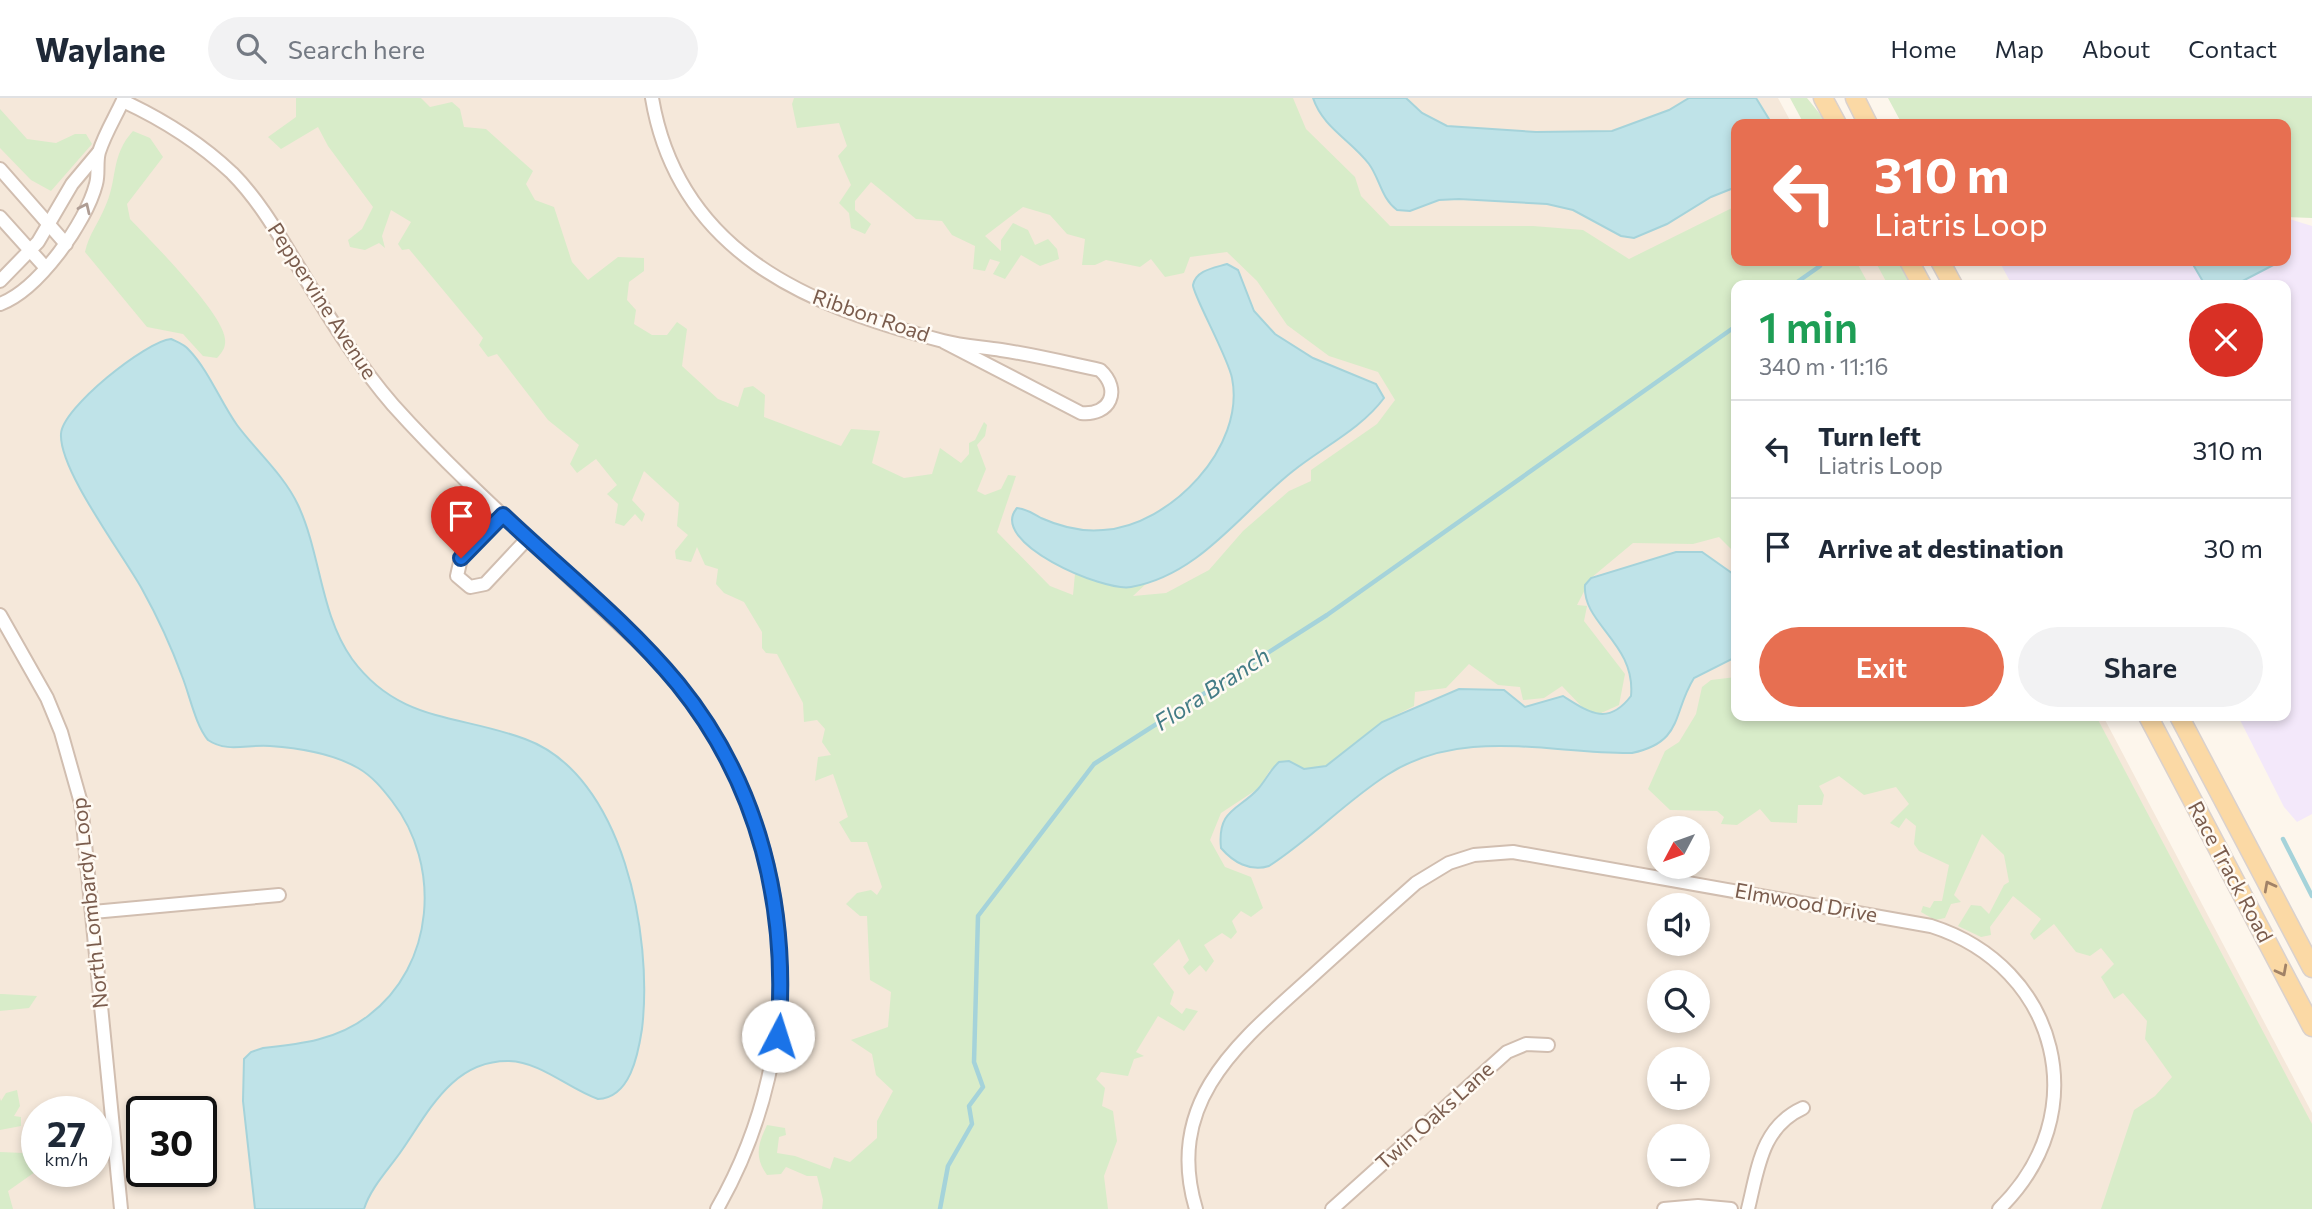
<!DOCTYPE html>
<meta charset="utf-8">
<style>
:root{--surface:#fff;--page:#f2f2f3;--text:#1f2937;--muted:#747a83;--line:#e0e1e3;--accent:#e76f51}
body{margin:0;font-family:Commissioner,sans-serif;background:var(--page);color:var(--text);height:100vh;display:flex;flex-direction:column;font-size:26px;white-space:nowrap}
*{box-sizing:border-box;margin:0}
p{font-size:23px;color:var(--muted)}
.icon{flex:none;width:38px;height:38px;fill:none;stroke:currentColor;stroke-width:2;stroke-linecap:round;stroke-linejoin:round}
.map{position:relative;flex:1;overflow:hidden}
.drawer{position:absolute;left:1731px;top:182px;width:560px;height:441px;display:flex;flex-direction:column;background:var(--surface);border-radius:14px;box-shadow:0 4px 10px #0003}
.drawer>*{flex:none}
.banner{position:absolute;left:1731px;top:21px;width:560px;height:147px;border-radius:14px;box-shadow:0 4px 10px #0003;background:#e76f51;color:#fff;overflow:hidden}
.needle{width:46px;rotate:229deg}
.tools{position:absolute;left:1647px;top:718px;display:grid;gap:14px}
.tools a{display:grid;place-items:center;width:63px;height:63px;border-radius:50%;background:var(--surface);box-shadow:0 4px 10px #0003;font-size:35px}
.speed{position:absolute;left:21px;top:998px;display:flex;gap:14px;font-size:35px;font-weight:700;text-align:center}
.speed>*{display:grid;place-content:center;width:91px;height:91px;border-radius:50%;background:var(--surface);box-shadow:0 4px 10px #0003;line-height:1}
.speed small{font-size:18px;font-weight:400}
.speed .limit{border:4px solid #111;border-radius:10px;background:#fff;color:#111}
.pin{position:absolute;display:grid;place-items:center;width:60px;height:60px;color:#fff;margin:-72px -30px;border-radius:50% 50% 50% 0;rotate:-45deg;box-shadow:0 0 7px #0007}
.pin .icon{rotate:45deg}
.me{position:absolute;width:77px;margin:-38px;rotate:5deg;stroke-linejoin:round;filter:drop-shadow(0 0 5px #0008)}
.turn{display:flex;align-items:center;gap:24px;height:147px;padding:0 28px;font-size:32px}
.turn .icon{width:91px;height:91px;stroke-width:2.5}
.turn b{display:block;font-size:49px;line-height:60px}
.round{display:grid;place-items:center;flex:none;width:74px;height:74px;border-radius:37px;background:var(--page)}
.summary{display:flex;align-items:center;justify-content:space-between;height:119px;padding:0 28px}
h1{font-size:42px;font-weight:600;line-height:52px;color:#1e9e55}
.cta{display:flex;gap:14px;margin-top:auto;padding:14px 28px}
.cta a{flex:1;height:80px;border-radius:42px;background:var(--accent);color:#fff;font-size:28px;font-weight:600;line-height:80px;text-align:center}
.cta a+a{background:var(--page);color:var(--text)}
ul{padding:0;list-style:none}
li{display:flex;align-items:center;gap:21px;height:98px;padding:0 28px;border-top:2px solid var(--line)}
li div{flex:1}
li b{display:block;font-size:26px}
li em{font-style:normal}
header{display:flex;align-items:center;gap:42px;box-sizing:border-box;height:98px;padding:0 35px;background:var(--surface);border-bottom:2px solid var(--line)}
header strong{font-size:33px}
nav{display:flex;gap:38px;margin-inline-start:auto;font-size:24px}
.search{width:490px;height:63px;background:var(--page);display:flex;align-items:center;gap:18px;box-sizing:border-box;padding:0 24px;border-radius:38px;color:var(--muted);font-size:26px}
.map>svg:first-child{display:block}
.residential{fill:#f5e8da;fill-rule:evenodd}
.education{fill:#f3e8fa}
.green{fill:#d8ecc9}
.water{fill:#bfe3e8;stroke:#a5d3da;stroke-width:2}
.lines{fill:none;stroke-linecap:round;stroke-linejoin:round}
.stream{stroke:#a5d3da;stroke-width:4.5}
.minor-casing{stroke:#d1beb0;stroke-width:16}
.primary-casing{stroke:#dad1cd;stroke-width:21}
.minor{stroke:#fff;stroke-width:12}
.primary{stroke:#fbd9a5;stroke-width:18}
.oneway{stroke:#af9d94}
.oneway2{stroke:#a18267}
.route-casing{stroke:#114b97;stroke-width:18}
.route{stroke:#1a73e8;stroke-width:12}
.labels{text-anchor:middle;stroke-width:5;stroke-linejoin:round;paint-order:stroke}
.street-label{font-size:21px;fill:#7a5c4d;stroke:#fffaf3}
.water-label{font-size:23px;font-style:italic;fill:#437c86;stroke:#fffaf3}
</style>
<header>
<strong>Waylane</strong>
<div class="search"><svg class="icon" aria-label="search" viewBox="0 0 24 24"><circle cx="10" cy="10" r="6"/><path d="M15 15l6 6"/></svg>Search here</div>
<nav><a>Home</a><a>Map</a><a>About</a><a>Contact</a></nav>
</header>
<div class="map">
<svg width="2312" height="1111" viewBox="0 0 2312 1111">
<rect width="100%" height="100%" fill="#fdf6ec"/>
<path class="residential" d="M0 0H1778L1792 26H1736V163H1886L1899 187H1736V618H2103L2312 1015V1111H0ZM1659 730H1698V768H1659ZM1659 807H1698V845H1659ZM1659 884H1698V922H1659ZM1659 961H1698V999H1659ZM37 1013H96V1073H37ZM142 1013H201V1073H142ZM1659 1038H1698V1076H1659Z"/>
<polygon class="education" points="2286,120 2312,128 2312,716 2297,724 2284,709 2238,618 2286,618 2286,187 2012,187 1999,163 2286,163"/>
<g class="green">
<path d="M296 0H421L430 9 452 4 460 11 464 29 486 31 533 73 526 86 535 102 554 109 572 164 588 182 618 159 644 160V173L629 184 627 202 636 212 634 226 652 237H667L677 224 687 231 682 268 718 301 738 309 744 290 753 288 765 297 764 319 841 348 851 331 880 333 872 365 904 380 932 376 940 350 961 365 969 356V345L975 342 984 324 987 327 985 338 977 347 986 371 977 393 985 397 1001 391 1008 377 1016 378 997 434 1050 488 1073 497 1075 476C1102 485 1120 492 1149 483L1133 498 1166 495 1209 472 1243 433 1289 393 1311 383V372L1377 326 1395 302 1378 274 1329 258 1287 227 1257 183 1227 154 1190 159 1184 175 1165 179 1151 161 1140 169 1106 162 1095 167H1082L1085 141 1067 136 1050 117 1023 109 985 138 1001 153V142L1013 125 1028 132 1035 147 1048 141 1057 151 1059 161 1040 168 1021 157 1005 181 993 176 1000 164 990 161 985 173 973 171 975 148 952 137 942 123 916 121 871 84 855 103V112L871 126 865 136 851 130 849 115 839 105 851 87 838 58 847 48 839 25 797 30 792 6 794 0H1293L1306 31 1355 79 1361 98 1390 128H1533L1583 132 1629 161 1736 108V163H1856L1869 187H1736V456L1719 439 1693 446 1633 445 1591 480 1577 507 1587 508 1584 523 1625 576 1619 607 1599 616 1584 611 1562 588 1544 600 1523 602 1520 589 1498 587 1469 566 1446 590 1415 594 1414 608 1382 624 1326 668 1304 671 1295 668 1270 672 1259 690 1221 715 1210 742 1225 769 1251 779 1263 810 1251 819 1241 813 1232 823 1237 834 1231 841 1222 835 1204 847 1214 863 1206 874 1200 867 1189 877 1183 869 1189 862 1179 841 1153 866 1174 894 1170 906 1182 916 1186 910 1198 913 1184 933 1158 918 1136 954 1144 958 1134 961 1128 978 1101 974 1096 981 1105 990 1102 1008 1113 1013 1117 1043 1104 1078 1108 1111H822L823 1102 817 1078H807L786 1069 781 1076 767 1077C754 1059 758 1046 767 1027L785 1030 786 1037 779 1039 777 1055 795 1058 830 1071 834 1059 850 1064 877 1040V1023L893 993 876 977 872 956 851 942 888 929 891 894 870 882 867 818H860L846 806 857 795 871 792 877 797 882 789 867 744H851L839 724 848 719 833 676 815 683 818 659 831 657 822 644 825 631 817 622 804 624 803 605 777 556 766 555 762 550V534L744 504 724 495 716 486 718 471 705 467 697 449 691 464 676 461 675 453 688 437 677 428 679 405 644 373 632 402 645 416 642 424 635 416 624 428 615 425 618 406 607 396 617 387 596 361 577 375 570 366 579 347 548 322 497 256 488 259 479 247 483 240 409 151 402 152 398 146 411 124 391 112 382 138 385 150 379 145 365 152 350 149 348 142 362 131 373 109 328 48 318 29 281 51 268 39 296 19Z"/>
<polygon points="1790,0 1807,0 1828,26 1804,26"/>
<polygon points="1888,0 2312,0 2312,120 2286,119 2286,26 1902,26"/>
<polygon points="0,11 27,41 56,45 75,36 86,36 92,46 51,93 31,82 0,50"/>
<path d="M133 33 150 40 163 59 127 106 130 121C151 143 223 215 225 241 226 250 222 254 217 260L203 258 183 236 147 229 85 154C89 136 98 126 105 109 118 82 110 58 133 33Z"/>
<polygon points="1875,163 1899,163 1911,187 1888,187"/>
<polygon points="1736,579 1736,618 2096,618 2312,1026 2312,1111 2101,1111 2134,1012 2155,998 2172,979 2145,941 2147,923 2123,895 2114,901 2101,879 2114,866 2101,850 2090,858 2076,854 2054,826 2034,842 2030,836 2041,821 2013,798 1990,829 1991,837 1981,839 1958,828 1971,807 1981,808 1989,816 2004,787 2009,784 2004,757 1982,736 1954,797 1961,804 1951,806 1945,820 1935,822 1921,814 1923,808 1930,810 1934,803 1942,803 1949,767 1919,753 1914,746 1916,728 1906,720 1899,730 1890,725 1909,706 1896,689 1864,697 1839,678 1819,688 1824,697 1822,707 1798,707 1797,725 1771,724 1760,711 1737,727 1721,726 1724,719 1717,713 1670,712 1648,691 1665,653 1679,644 1696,616 1702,589 1711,582"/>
<polygon points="0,896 2,896 37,898 29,910 0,913"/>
<polygon points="17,992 20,1008 14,1018 21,1019 21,1028 0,1032 0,1000 1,1003 6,995"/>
<polygon points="0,1054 24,1055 26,1065 37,1064 37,1073 53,1073 35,1074 8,1093 13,1111 0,1111"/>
</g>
<g class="water">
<path d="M1313 0H1406L1422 15 1447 28 1536 34 1612 33 1669 12 1689 0H1756L1772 26H1736V89L1711 99 1667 126 1634 140 1621 138 1573 112 1547 106 1459 101 1439 102 1410 113 1397 112C1381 100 1380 81 1369 66 1351 42 1323 30 1313 0Z"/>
<polygon points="2191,163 2281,163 2235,187 2205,187"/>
<path d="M1227 166 1238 172 1254 213 1275 236 1313 260 1376 286 1384 300C1361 331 1323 349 1293 373 1242 413 1200 477 1131 489 1103 494 987 444 1017 410 1027 411 1032 415 1041 420 1061 429 1082 434 1103 432 1170 428 1246 349 1232 280 1228 259 1192 195 1193 187 1196 172 1214 170 1227 166Z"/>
<path d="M171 241C177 244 184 246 189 252 209 273 220 303 237 327 257 354 284 377 298 407 321 456 320 516 352 561 399 625 458 616 525 641 624 677 653 839 642 931 638 957 630 1000 598 1001 569 991 541 964 509 963 453 962 429 1013 402 1052 389 1071 371 1089 364 1111H255L243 1003 244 961 251 954 263 950C301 946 337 942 368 918 435 868 442 767 392 703 382 690 372 678 358 670 332 655 299 650 270 648 248 646 227 655 208 642 195 626 190 598 182 578 171 548 157 518 142 491 122 455 59 372 61 336 62 310 146 243 171 241Z"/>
<path d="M1676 454H1702L1736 478V559L1694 580C1672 615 1684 644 1632 655 1550 656 1462 628 1387 677 1345 704 1311 741 1269 768 1250 774 1233 764 1221 750 1217 711 1239 712 1258 691 1266 682 1270 672 1279 664L1289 663 1304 671 1326 668 1382 624 1459 591 1504 592 1525 609 1563 598C1590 615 1608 628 1631 598 1636 545 1582 526 1585 487L1591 480Z"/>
</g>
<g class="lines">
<g class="stream">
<polyline points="1793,187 1820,168"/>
<polyline points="2283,741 2312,798"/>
<polyline points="940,1111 948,1068 972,1026 969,1008 983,989 974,964 978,818 1094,666 1327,517 1736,228"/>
</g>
<defs>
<g id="minor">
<path d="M652 0C678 154 807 208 943 243 962 248 982 249 1001 252 1035 257 1067 265 1100 272 1122 292 1110 318 1081 315L944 244"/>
<path d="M123 3C164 22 199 44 232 75 258 101 277 134 296 165 326 214 355 263 393 307 453 374 521 434 586 495 617 525 651 553 679 587 800 738 812 945 717 1111"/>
<polyline points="0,71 66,146"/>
<polyline points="0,119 45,169"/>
<polyline points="0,183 38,144 72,86 98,55"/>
<path d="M0 206C38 192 86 125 96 86 99 76 96 64 99 54 105 35 116 18 124 0"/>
<polyline points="503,417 461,460 457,478 470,489 485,486 528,440"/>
<polyline points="0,517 47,600 61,634 81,705 121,1111"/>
<polyline points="93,814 279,797"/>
<path d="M1196 1111C1164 1004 1238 945 1308 882 1344 849 1380 817 1416 785L1449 765 1474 757 1513 754 1931 828C2060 869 2096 1017 1999 1111"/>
<polyline points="1332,1111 1507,954 1526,946 1548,947"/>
<polyline points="1664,1111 1698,1108 1731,1111"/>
<path d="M1748 1111C1758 1071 1761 1029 1803 1010"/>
</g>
<g id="primary">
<polyline points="1823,0 1837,26"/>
<polyline points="1855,0 1868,26"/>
<polyline points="1909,163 1922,187"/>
<polyline points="1940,163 1953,187"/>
<polyline points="2148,618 2312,929"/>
<polyline points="2179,618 2312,870"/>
</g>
</defs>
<use href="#minor" class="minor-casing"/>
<use href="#primary" class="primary-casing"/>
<use href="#minor" class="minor"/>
<use href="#primary" class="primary"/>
</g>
<defs><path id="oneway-chevron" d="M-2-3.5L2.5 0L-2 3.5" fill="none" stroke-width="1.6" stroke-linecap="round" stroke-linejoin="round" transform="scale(1.75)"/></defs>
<use class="oneway" href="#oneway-chevron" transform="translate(85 110) rotate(-65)"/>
<g class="oneway2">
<use href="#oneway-chevron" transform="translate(2269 788) rotate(-118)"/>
<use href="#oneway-chevron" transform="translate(2282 873) rotate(62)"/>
</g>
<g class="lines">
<defs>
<path id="route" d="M461 460 503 417C561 472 627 524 678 586 760 687 789 811 778 938"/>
</defs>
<use href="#route" class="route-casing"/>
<use href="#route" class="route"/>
</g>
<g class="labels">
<g class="street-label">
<text transform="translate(322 203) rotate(57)" y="7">Peppervine Avenue</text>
<text transform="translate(871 218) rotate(19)" y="7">Ribbon Road</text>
<text transform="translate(2230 774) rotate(62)" y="7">Race Track Road</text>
<text transform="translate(90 805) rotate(-96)" y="7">North Lombardy Loop</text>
<text transform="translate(1806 805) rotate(10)" y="7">Elmwood Drive</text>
<text transform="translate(1435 1018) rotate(-42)" y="7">Twin Oaks Lane</text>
</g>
<g class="water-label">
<text transform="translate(1212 591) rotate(-33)" y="8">Flora Branch</text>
</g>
</g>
</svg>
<div class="tools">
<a><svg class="needle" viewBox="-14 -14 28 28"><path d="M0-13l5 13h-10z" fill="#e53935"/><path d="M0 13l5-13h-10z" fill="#747a83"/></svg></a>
<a><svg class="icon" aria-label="sound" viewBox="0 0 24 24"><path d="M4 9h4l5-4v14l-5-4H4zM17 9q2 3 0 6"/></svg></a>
<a><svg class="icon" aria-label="search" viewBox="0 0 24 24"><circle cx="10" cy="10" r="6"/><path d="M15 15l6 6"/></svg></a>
<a>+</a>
<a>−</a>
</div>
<div class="speed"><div>27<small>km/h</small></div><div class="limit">30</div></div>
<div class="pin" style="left:461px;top:460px;background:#d93025"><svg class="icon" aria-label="arrive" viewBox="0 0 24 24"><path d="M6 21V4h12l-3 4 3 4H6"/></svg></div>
<svg class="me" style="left:778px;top:938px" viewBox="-20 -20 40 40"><circle r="19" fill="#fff"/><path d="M0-13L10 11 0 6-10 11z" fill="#1a73e8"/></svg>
<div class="banner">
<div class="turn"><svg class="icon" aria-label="left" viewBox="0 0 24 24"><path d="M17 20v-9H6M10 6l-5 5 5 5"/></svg><div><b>310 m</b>Liatris Loop</div></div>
</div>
<section class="drawer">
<div class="summary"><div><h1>1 min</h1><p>340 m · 11:16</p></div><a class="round" style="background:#d93025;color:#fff"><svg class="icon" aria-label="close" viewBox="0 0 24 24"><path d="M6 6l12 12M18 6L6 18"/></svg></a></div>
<ul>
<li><svg class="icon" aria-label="left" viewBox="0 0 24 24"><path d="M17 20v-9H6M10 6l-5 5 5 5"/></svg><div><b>Turn left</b><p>Liatris Loop</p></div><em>310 m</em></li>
<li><svg class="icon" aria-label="arrive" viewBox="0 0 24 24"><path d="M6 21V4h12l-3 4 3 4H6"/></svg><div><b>Arrive at destination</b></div><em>30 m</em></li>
</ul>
<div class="cta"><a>Exit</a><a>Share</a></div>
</section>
</div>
